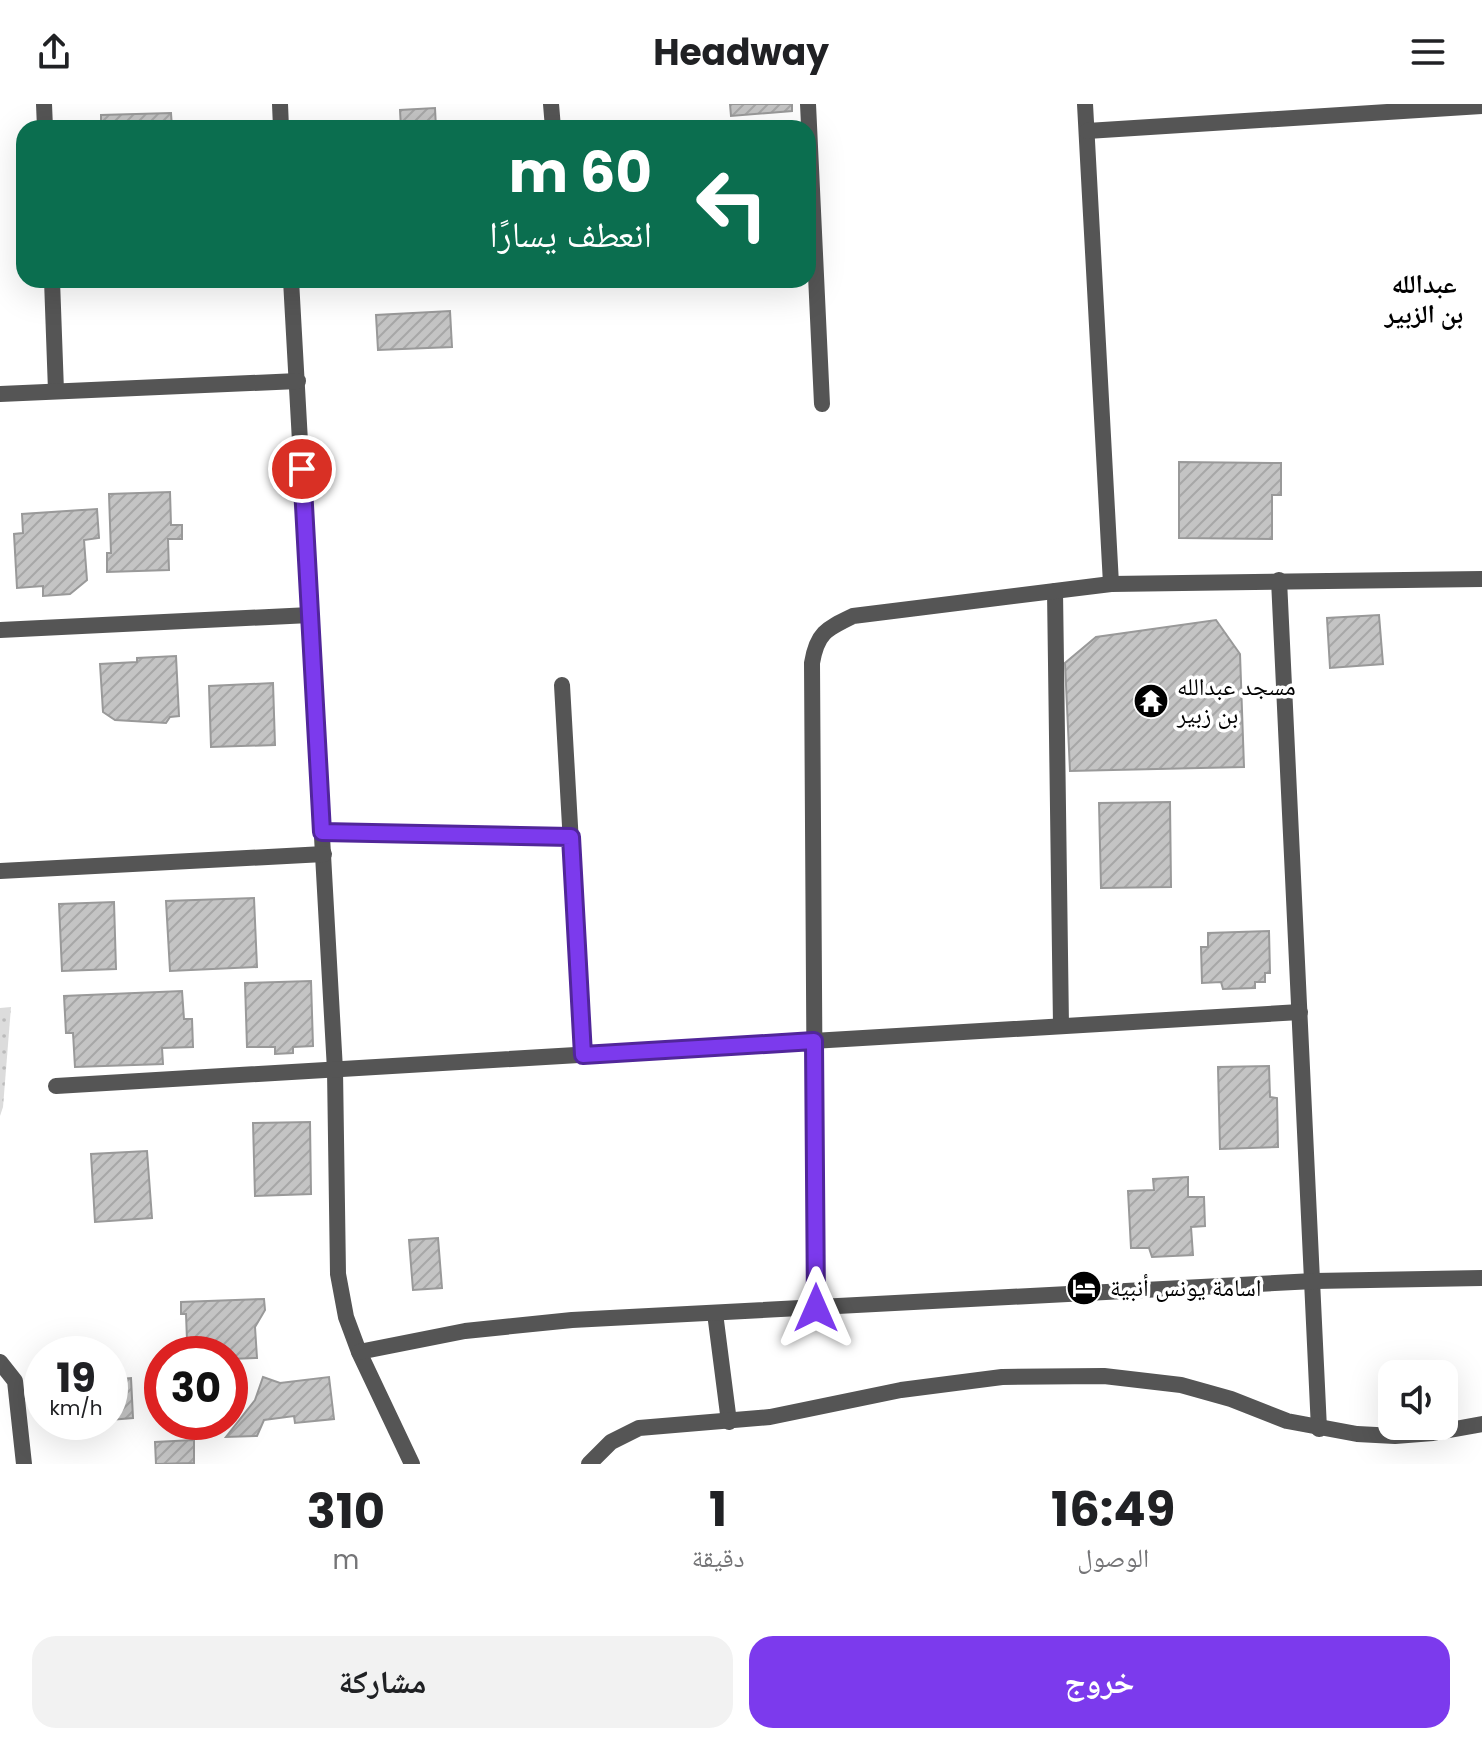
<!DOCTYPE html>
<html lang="ar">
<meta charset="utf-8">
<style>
:root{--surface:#fff;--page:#f2f2f2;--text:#202124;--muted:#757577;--accent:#7c3aed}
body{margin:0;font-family:Poppins,"Noto Naskh Arabic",sans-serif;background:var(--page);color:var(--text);direction:rtl;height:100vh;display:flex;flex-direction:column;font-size:30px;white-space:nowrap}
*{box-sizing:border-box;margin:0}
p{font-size:26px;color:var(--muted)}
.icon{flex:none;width:44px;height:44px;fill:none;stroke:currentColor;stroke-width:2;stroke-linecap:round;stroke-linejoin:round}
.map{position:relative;height:1360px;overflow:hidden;direction:ltr}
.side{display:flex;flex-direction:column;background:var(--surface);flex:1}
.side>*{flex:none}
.banner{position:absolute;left:16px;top:16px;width:800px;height:168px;border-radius:24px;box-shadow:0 8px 32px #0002;direction:rtl;background:#0b6e4f;color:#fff;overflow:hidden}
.tools{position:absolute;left:1378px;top:1256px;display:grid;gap:16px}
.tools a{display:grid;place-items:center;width:80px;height:80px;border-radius:16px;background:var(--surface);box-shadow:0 8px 32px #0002;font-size:40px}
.speed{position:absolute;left:24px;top:1232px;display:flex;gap:16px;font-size:40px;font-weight:700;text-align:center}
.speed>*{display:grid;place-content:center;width:104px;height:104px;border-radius:50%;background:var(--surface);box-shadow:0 8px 32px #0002;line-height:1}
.speed small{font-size:20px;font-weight:400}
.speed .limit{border:12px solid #d22;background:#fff;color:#111}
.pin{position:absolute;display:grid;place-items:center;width:68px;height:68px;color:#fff;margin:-34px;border:4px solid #fff;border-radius:50%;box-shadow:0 2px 8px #0007}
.me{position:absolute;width:88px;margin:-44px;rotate:0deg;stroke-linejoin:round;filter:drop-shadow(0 0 6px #0008)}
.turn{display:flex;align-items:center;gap:28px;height:168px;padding:0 32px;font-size:36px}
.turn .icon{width:104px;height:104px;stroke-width:2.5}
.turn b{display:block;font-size:56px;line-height:68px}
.eta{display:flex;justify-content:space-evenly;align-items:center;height:136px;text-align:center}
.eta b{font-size:48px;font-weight:700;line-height:56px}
.button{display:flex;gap:16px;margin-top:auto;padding:16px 32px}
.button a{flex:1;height:92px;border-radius:24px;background:var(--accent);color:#fff;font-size:32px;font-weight:700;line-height:92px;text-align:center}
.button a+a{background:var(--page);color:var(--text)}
header{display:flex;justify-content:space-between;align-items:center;height:104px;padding:0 32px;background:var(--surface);font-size:36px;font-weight:700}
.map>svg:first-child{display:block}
.park{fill:url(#park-dots)}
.building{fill:url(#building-hatch);stroke:#999;stroke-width:2}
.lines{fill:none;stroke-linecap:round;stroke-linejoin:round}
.lane{stroke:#555;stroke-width:14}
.street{stroke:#555;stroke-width:16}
.route-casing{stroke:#51269a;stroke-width:20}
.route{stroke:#7c3aed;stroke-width:14}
.labels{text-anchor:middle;stroke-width:7;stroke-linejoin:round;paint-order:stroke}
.poi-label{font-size:24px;fill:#000;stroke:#fff;text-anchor:start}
.neighbourhood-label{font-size:26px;font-weight:bold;fill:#000;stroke:#fff}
</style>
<header><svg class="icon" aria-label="menu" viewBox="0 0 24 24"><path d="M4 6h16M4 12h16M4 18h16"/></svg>Headway<svg class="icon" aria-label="share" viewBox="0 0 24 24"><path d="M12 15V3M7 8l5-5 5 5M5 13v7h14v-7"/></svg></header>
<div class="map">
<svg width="1482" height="1360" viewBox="0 0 1482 1360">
<defs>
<pattern id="park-dots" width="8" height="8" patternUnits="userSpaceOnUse" patternTransform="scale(2)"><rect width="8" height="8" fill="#dcdcdc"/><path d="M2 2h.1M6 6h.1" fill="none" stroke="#bbb" stroke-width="1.8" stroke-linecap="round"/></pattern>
<pattern id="building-hatch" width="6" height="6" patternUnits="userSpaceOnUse" patternTransform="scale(2)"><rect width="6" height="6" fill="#c4c4c4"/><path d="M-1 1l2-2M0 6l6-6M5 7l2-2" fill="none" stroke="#a7a7a7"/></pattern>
</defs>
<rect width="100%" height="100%" fill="#fff"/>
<polygon class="park" points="11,903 3,1003 0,1012 0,904"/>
<g class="building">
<polygon points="730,0 792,0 792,7 731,12"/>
<polygon points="435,4 436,24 401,24 400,6"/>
<polygon points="171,9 172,24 101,24 101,11"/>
<polygon points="450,207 452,243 378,246 376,211"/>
<polygon points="1179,358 1281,359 1281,391 1272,391 1272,435 1179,434"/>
<polygon points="170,388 171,421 182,421 182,435 168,435 169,466 107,468 107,449 111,449 109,390"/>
<polygon points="97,405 99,434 84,436 87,476 70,490 43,492 43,482 17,484 14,430 23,429 22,410"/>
<polygon points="1379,511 1383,560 1330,564 1327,514"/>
<polygon points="1216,516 1240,550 1244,663 1070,667 1065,559 1096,533"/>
<polygon points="176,552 179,612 170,613 166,619 115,616 103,608 100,560 137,558 137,554"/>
<polygon points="273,579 275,641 211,643 209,582"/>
<polygon points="1170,698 1171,783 1101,784 1099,699"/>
<polygon points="254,794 257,863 170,867 166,797"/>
<polygon points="114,798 116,865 62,867 59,800"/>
<polygon points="1269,827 1270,869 1265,869 1265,878 1255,878 1255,884 1223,885 1221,878 1202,879 1201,843 1208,843 1208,829"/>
<polygon points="311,877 313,942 293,943 293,949 275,950 275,943 247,943 245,879"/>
<polygon points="182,887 184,915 192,915 193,943 162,944 163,960 75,963 73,929 66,929 64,892"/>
<polygon points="1269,962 1270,993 1277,994 1278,1043 1220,1045 1218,963"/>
<polygon points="310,1018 311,1090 255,1092 253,1019"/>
<polygon points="147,1047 152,1114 95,1118 91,1050"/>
<polygon points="1188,1073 1188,1093 1204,1093 1205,1122 1191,1123 1193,1151 1152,1153 1149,1144 1131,1144 1128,1087 1154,1086 1153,1075"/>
<polygon points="438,1134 442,1184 413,1186 409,1136"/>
<polygon points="264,1195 265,1206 255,1223 257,1254 230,1255 230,1250 181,1250 181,1236 187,1236 186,1210 181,1210 181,1198"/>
<polygon points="263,1273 280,1279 329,1273 334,1315 295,1319 294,1312 264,1316 257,1332 226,1333 255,1296"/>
<polygon points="131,1274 133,1314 110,1316 110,1276"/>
<polygon points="194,1336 194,1359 156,1360 155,1338"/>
</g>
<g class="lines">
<polyline class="lane" points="322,728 571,733"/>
<g class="street">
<polyline points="44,0 45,24"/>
<polyline points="280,0 281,24"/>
<polyline points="551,0 553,24"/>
<polyline points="808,0 822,300"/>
<polyline points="1085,0 1111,480"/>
<polyline points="1087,27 1482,2"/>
<polyline points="52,176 56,287"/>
<polyline points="291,176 335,966 338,1170 346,1213 359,1248 412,1360"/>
<polyline points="0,290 298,277"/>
<polyline points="1279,476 1319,1325"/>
<polyline points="1055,487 1061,922"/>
<polyline points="0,526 310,511"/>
<polyline points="562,581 583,951"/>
<polyline points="0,767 324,750"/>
<polyline points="56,982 1300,908"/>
<path d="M816 1204 812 559C817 529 826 525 853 512L1111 480 1482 475"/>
<polyline points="715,1209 729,1318"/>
<polyline points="359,1248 465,1227 572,1216 1314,1177 1482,1174"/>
<polyline points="0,1258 15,1277 24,1360"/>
<polyline points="589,1360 611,1338 639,1324 770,1313 901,1286 1002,1273 1104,1272 1181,1281 1231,1295 1287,1317 1357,1330 1395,1332 1433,1329 1482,1320"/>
</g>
</g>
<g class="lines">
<defs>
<polyline id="route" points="302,365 322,728 571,733 583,951 814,937 816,1204"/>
</defs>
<use href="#route" class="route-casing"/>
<use href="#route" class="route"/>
</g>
<defs>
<symbol id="temple-disc" viewBox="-11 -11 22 22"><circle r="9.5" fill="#000" stroke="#fff"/><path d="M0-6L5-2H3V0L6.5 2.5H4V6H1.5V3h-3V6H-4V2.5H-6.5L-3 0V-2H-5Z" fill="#fff"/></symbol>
<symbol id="hotel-disc" viewBox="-11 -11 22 22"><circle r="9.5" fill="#000" stroke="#fff"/><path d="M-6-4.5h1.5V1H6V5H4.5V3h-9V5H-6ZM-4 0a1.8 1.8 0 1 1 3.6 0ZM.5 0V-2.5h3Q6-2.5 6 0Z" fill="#fff"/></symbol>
</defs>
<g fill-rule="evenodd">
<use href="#temple-disc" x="1131" y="577" width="40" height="40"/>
<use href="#hotel-disc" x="1064" y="1164" width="40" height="40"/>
</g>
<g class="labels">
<g class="poi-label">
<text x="1177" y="591">مسجد عبدالله<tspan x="1177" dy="28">بن زبير</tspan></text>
<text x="1110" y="1192">اسامة يونس أنبية</text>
</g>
<g class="neighbourhood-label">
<text x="1424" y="189">عبدالله<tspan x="1424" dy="30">بن الزبير</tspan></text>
</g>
</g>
</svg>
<div class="tools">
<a><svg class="icon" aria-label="sound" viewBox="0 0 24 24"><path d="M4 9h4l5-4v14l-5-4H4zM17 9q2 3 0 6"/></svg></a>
</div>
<div class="speed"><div>19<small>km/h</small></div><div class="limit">30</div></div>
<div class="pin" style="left:302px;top:365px;background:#d93025"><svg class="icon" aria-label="arrive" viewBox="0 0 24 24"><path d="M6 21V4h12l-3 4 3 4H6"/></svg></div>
<svg class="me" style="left:816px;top:1204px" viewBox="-20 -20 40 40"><path d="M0-17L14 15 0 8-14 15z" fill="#7c3aed" stroke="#fff" stroke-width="4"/></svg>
<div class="banner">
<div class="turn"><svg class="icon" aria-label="left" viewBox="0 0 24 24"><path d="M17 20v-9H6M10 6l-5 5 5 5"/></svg><div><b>60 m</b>انعطف يسارًا</div></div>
</div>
</div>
<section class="side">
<div class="eta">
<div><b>16:49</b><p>الوصول</p></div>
<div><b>1</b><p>دقيقة</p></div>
<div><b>310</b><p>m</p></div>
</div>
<div class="button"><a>خروج</a><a>مشاركة</a></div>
</section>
